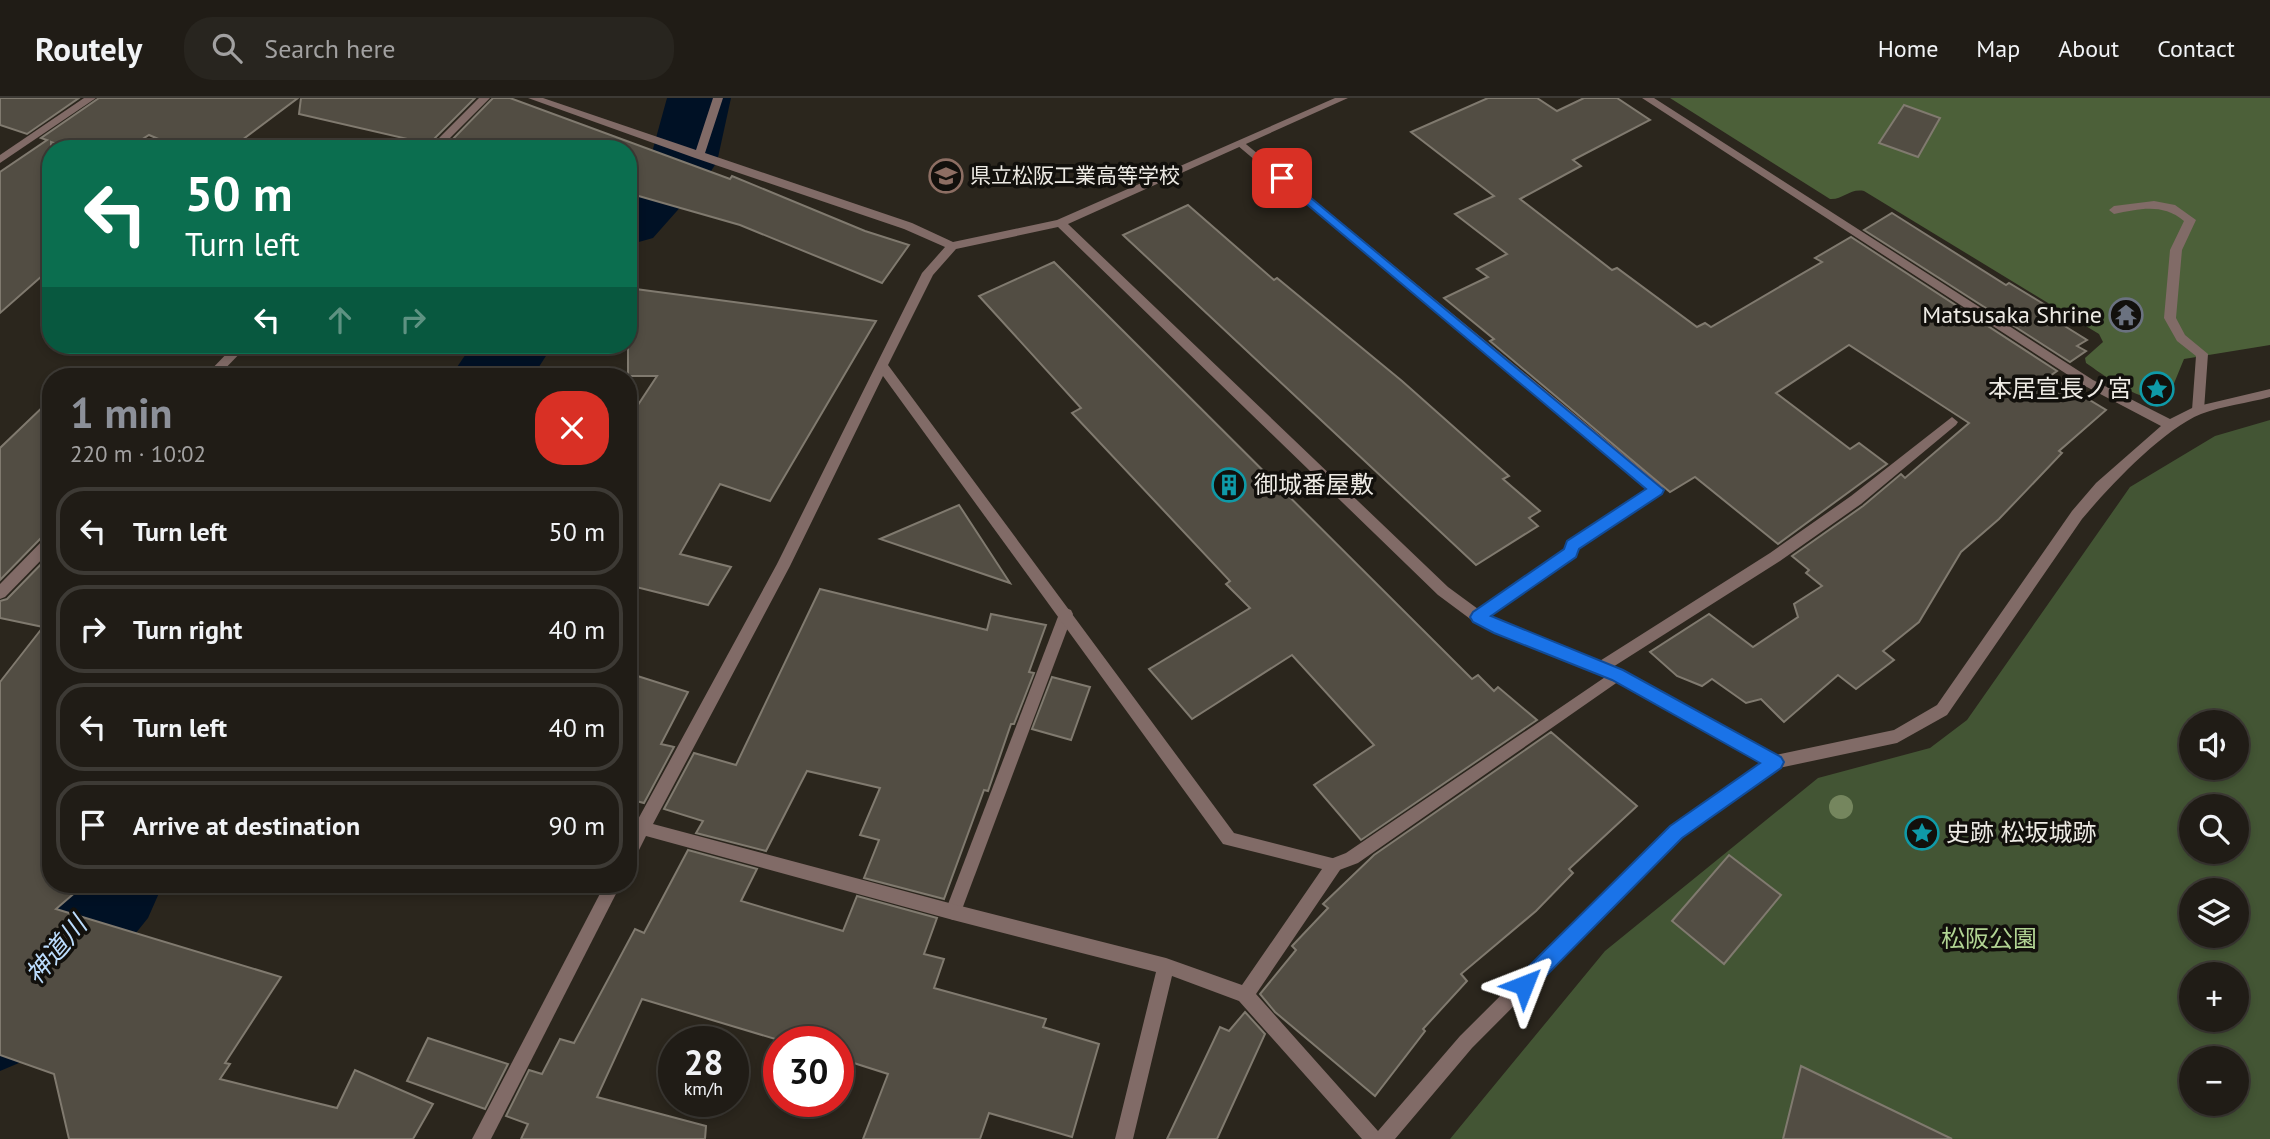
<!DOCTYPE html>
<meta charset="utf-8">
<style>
:root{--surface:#201c16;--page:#28251f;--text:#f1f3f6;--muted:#a2a1a1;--line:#3d3a35;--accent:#8c9099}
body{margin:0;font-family:"PT Sans","Noto Sans JP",sans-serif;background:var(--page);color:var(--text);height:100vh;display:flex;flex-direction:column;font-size:26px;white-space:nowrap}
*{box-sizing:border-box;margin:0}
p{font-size:23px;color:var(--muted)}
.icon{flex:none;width:38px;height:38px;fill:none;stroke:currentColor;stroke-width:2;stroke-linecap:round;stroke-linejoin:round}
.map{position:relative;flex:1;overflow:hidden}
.details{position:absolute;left:42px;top:270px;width:595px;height:525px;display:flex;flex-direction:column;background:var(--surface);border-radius:28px;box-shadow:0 4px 10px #0003,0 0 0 2px var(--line)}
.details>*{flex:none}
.top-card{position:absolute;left:42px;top:42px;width:595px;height:214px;border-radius:28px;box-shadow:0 4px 10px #0003,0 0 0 2px var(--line);background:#0b6e4f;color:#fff;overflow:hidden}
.buttons{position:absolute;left:2179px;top:612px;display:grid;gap:14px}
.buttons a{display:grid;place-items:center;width:70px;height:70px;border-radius:50%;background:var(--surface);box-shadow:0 4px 10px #0003,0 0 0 2px var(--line);font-size:35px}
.speed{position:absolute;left:658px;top:928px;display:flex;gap:14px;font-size:35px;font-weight:700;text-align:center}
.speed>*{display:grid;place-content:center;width:91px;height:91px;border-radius:50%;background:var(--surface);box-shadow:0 4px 10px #0003,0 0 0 2px var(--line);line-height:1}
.speed small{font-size:18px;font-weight:400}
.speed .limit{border:10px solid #d22;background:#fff;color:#111}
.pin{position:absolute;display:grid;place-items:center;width:60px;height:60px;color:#fff;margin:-30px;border-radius:14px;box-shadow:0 4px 10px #0006}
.me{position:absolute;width:77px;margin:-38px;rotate:45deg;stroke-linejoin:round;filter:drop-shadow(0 0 5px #0008)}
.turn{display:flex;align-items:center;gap:24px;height:147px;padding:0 28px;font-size:32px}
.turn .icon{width:91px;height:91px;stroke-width:2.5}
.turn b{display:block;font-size:49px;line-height:60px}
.lanes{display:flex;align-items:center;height:66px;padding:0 28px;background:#0003;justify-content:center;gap:35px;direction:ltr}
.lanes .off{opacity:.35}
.round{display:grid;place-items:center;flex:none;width:74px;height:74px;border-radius:28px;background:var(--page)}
.headline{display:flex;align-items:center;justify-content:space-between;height:119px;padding:0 28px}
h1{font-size:42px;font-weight:600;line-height:52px;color:var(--accent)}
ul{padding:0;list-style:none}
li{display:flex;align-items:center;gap:21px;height:88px;margin:0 14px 10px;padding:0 14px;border:4px solid var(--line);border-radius:28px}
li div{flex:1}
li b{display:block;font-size:26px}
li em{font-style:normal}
header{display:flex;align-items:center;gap:42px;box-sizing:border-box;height:98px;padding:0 35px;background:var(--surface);border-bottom:2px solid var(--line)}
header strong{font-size:33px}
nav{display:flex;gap:38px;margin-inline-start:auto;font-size:24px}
.search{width:490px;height:63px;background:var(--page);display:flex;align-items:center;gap:18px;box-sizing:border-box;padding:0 24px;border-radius:28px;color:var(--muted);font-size:26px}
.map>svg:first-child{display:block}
.green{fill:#435534;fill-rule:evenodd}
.forest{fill:#4c6039}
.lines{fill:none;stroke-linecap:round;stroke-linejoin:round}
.river{fill:#001125;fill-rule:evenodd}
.building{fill:#524d43;stroke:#807a6f;stroke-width:2}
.lane{fill:#816b67;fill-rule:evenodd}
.street{fill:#816b67;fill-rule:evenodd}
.tree{fill:#75865e}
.route{fill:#1a73e8;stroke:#114b97;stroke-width:2}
.labels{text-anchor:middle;stroke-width:7;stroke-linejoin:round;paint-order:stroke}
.far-poi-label{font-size:21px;fill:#edeae4;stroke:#12100c;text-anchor:start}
.poi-label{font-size:24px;fill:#edeae4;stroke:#12100c;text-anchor:end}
.park-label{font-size:24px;fill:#b1d493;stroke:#12100c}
.water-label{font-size:26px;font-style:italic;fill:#bbdcfd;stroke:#12100c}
</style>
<header>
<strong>Routely</strong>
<div class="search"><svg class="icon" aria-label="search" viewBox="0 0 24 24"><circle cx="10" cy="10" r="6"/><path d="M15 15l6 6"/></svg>Search here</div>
<nav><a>Home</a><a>Map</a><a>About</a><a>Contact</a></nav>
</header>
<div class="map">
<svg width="2270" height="1041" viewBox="0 0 2270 1041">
<rect width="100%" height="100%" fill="#2b261d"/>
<path class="green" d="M2270 322V1041H1450L1605 853 1818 680 1930 650 1967 622 2130 389 2215 338ZM2191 625H2236V670H2191ZM2191 709H2236V754H2191ZM2191 793H2236V838H2191ZM2191 877H2236V922H2191ZM2191 961H2236V1006H2191Z"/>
<path class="forest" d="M1670 0H2270V247L2184 261 2168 300C2144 308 2105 278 2086 265L2085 260 2103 244 2099 236 1864 93C1850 90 1843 102 1830 101Z"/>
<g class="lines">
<g class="river">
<polygon points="667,0 731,0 717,64 707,79 653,140 628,147 628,82 651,58"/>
<polygon points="472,247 553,247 533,278 451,278"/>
<polygon points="51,780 51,786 163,786 148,820 38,957 0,973 0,837"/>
</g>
</g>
<g class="building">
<polygon points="0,0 79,0 27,36 0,27"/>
<polygon points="99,0 298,0 230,51 182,51 149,37 127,51 71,51 51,44 51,170 0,215 0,74 47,42 41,40"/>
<polygon points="301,0 475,0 429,46 299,16"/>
<polygon points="493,0 510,0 730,81 732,78 865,133 909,147 882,185 740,127 628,95 628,51 444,50"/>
<polygon points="1488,0 1537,0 1557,13 1584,0 1617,0 1650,22 1573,62 1581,68 1520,101 1612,172 1617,170 1697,229 1705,225 1711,229 1822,164 1815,160 1851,139 2057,273 2050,278 2106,312 2059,353 2062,355 1999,421 1961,454 1919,524 1883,553 1894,562 1856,591 1838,577 1784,624 1761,601 1746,605 1712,581 1702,588 1677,578 1650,554 1709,516 1753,549 1798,519 1794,506 1822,488 1806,475 1809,472 1792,458 1863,408 1901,376 1905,380 1969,325 1849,247 1776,295 1850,351 1859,345 1887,366 1778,446 1695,379 1670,394 1490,243 1494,241 1444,200 1488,179 1477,171 1507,156 1455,116 1494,98 1411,34"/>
<polygon points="1904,7 1940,20 1918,59 1879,45"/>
<polygon points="1188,107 1274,182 1277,180 1402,283 1509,378 1503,381 1540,413 1529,420 1538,428 1476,467 1123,137"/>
<polygon points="1892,115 2006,187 2009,185 2070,222 2063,227 2087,242 2077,248 2086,253 2070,264 1864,132"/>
<polygon points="1054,164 1472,581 1478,577 1494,593 1498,589 1537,622 1361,742 1314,687 1374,647 1292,557 1192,621 1149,571 1250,510 1226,486 1230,483 1072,315 1081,310 979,198"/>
<polygon points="628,190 876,223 770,403 720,386 680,456 731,469 708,507 628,487 628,322 657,278 628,278"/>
<polygon points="51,301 51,435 44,437 0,482 0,350"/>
<polygon points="959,407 1010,485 880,441"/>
<polygon points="51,456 51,786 85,786 56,811 281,879 225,965 230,966 220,981 337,1010 355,972 433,1006 413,1041 69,1041 54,976 0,957 0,584 43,529 0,520 0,503 7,501"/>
<polygon points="820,491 987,532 991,516 1046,527 1029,574 1034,575 1014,626 1011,626 988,693 984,692 944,801 864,780 879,742 860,737 880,690 807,673 766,753 696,735 703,723 664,711 694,655 736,667"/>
<polygon points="628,575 688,594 661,646 674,649 644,705 632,702 628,709"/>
<polygon points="1052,579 1090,589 1071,642 1032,631"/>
<polygon points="1551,634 1637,708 1569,771 1573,775 1536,813 1461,876 1467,883 1423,931 1425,933 1375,998 1275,914 1260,896 1296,852 1292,848 1328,810 1323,806 1374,757"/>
<polygon points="688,752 757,771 741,803 843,833 857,798 937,820 924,856 944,861 934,890 1046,921 1043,929 1099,946 1072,1039 989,1015 980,1041 863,1041 888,976 838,960 838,943 782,943 642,901 597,999 706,1028 705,1041 521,1041 528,1026 506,1018 529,972 542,976 560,941 574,945 635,831 644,835"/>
<polygon points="1729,757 1781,797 1724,866 1672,823"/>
<polygon points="1245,914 1265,936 1217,1041 1167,1041 1220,929 1229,933"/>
<polygon points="428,940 508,966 485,1011 407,983"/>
<polygon points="1801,968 1952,1041 1783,1041"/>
</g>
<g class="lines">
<g class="lane">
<polygon points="1241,42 1662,388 1664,392 1662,396 1578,450 1576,458 1566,458 1564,454 1567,443 1648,392 1237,47 1236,45"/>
<path d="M2154 103 2175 107 2196 122 2182 152 2176 220 2185 237 2208 256 2204 312 2198 317 2192 312 2196 258 2177 243 2164 220 2170 152 2184 123C2162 105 2140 111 2114 116L2109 112 2114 108Z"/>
<polygon points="1952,319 1958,324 1956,327 1861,406 1780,463 1605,574 1600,576 1595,574 1593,570 1595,566 1770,455 1851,398"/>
<polygon points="1066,510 1071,512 1073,516 961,814 959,819 953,822 947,819 945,814 1059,516 1061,512"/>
<polygon points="1617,571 1622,573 1624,577 1622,581 1358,765 1334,774 1328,772 1326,767 1328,762 1346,755"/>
</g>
<g class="street">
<polygon points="84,0 96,0 0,65 0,57"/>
<polygon points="479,0 490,0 439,51 428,51"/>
<path d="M528 0H543L696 52 713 0H723L705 55 912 125 953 144 1057 122 1335 0H1348L1068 126 1448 489 1478 511 1566 450H1576L1578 454 1576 458 1490 518 1505 527 1622 573 1776 657 1894 632 1937 607 2072 413 2096 385 2161 328 2085 288 1642 0H1654L2093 282 2170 321 2194 309 2270 291V299C2248 305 2222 308 2201 316 2162 332 2109 389 2082 421L1947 617 1897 645 1779 670 1682 739 1472 950 1395 1041H1362L1239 903 1172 878 1133 1041H1115L1156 874 953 822 646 738 634 762 628 764V741L636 725 777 466 922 175 945 149 904 131 695 60ZM1058 129 1438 497 1473 523 1495 535 1612 581 1762 665 1670 729 1460 938 1378 1033 1256 896 1340 772 1342 767 1340 762 1234 735 888 267 933 177 956 151ZM883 278 1223 746 1322 771 1242 887 1166 860 953 806 653 726 790 468Z"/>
<polygon points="235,247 248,247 218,278 205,278"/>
<polygon points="51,438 51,452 5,499 0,501 0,486 46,439"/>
<polygon points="605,786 621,786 491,1041 472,1041"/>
</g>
</g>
<circle class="tree" cx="1841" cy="709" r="12"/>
<polygon class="route" points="1282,76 1664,392 1662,396 1579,451 1576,459 1491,518 1623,572 1781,659 1784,664 1781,670 1682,740 1530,894 1524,896 1517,894 1514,887 1517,880 1670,728 1760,665 1612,582 1494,535 1473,524 1470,519 1473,514 1564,451 1567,443 1646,391 1278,82 1276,80"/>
<defs>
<symbol id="school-ring" viewBox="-11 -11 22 22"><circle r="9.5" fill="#12100c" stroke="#8d6e63" stroke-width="1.5"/><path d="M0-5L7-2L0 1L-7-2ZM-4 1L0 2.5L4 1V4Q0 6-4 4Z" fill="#8d6e63"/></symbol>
<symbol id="temple-ring" viewBox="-11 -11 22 22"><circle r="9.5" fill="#12100c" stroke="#6b7280" stroke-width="1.5"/><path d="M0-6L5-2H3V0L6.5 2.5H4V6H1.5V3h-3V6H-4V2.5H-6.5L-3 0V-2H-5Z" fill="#6b7280"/></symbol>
<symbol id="sight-ring" viewBox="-11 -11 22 22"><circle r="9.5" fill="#12100c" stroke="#0f9aa8" stroke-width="1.5"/><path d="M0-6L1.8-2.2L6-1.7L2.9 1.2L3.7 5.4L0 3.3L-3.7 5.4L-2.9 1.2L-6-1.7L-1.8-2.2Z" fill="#0f9aa8"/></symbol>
<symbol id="building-ring" viewBox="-11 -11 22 22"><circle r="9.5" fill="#12100c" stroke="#0f9aa8" stroke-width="1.5"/><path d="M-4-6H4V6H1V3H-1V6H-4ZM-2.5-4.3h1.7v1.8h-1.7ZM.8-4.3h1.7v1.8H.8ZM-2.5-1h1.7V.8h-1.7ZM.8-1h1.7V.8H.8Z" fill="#0f9aa8"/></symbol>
</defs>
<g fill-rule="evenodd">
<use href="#school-ring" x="927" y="59" width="38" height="38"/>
<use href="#temple-ring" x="2107" y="198" width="38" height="38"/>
<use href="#sight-ring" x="2138" y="272" width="38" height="38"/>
<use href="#building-ring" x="1210" y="368" width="38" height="38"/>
<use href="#sight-ring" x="1903" y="716" width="38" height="38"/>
</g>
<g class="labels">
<g class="far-poi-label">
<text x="970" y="85">県立松阪工業高等学校</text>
</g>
<g class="poi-label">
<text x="2102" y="225">Matsusaka Shrine</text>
<text x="2132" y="299">本居宣長ノ宮</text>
<text x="1254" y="395" text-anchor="start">御城番屋敷</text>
<text x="1946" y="743" text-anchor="start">史跡 松坂城跡</text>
</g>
<g class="park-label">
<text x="1989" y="849">松阪公園</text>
</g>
<g class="water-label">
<text transform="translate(56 852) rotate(-50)" y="9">神道川</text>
</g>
</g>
</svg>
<div class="buttons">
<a><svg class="icon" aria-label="sound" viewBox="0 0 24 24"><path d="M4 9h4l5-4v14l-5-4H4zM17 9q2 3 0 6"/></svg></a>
<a><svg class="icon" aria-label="search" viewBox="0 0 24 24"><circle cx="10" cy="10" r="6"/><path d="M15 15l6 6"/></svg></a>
<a><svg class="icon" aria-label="layers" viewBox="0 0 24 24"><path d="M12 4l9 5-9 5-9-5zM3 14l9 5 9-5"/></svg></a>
<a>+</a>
<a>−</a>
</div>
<div class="speed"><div>28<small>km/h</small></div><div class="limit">30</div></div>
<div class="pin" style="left:1282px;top:80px;background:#d93025"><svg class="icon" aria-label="arrive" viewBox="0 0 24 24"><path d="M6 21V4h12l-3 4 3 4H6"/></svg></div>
<svg class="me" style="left:1524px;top:887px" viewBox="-20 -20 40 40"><path d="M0-17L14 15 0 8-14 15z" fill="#1a73e8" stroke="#fff" stroke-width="4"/></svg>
<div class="top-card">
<div class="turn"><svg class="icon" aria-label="left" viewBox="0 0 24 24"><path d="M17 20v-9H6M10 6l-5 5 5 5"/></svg><div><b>50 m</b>Turn left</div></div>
<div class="lanes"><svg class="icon" aria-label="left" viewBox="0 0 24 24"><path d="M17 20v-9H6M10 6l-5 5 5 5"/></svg><svg class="icon off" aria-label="ahead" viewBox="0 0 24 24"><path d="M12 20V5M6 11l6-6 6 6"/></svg><svg class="icon off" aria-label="right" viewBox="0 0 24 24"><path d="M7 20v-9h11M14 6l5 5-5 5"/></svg></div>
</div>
<section class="details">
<div class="headline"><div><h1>1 min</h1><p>220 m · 10:02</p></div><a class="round" style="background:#d93025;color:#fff"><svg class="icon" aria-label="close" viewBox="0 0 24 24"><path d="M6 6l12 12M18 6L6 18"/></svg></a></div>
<ul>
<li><svg class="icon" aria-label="left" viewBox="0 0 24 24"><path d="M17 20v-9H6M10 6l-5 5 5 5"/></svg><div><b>Turn left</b></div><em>50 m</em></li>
<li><svg class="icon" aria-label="right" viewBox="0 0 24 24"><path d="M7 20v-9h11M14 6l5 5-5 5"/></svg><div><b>Turn right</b></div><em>40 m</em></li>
<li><svg class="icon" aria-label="left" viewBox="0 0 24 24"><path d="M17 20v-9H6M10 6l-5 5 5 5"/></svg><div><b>Turn left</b></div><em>40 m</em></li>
<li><svg class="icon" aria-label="arrive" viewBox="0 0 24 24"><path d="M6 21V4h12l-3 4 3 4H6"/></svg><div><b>Arrive at destination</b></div><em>90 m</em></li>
</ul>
</section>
</div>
